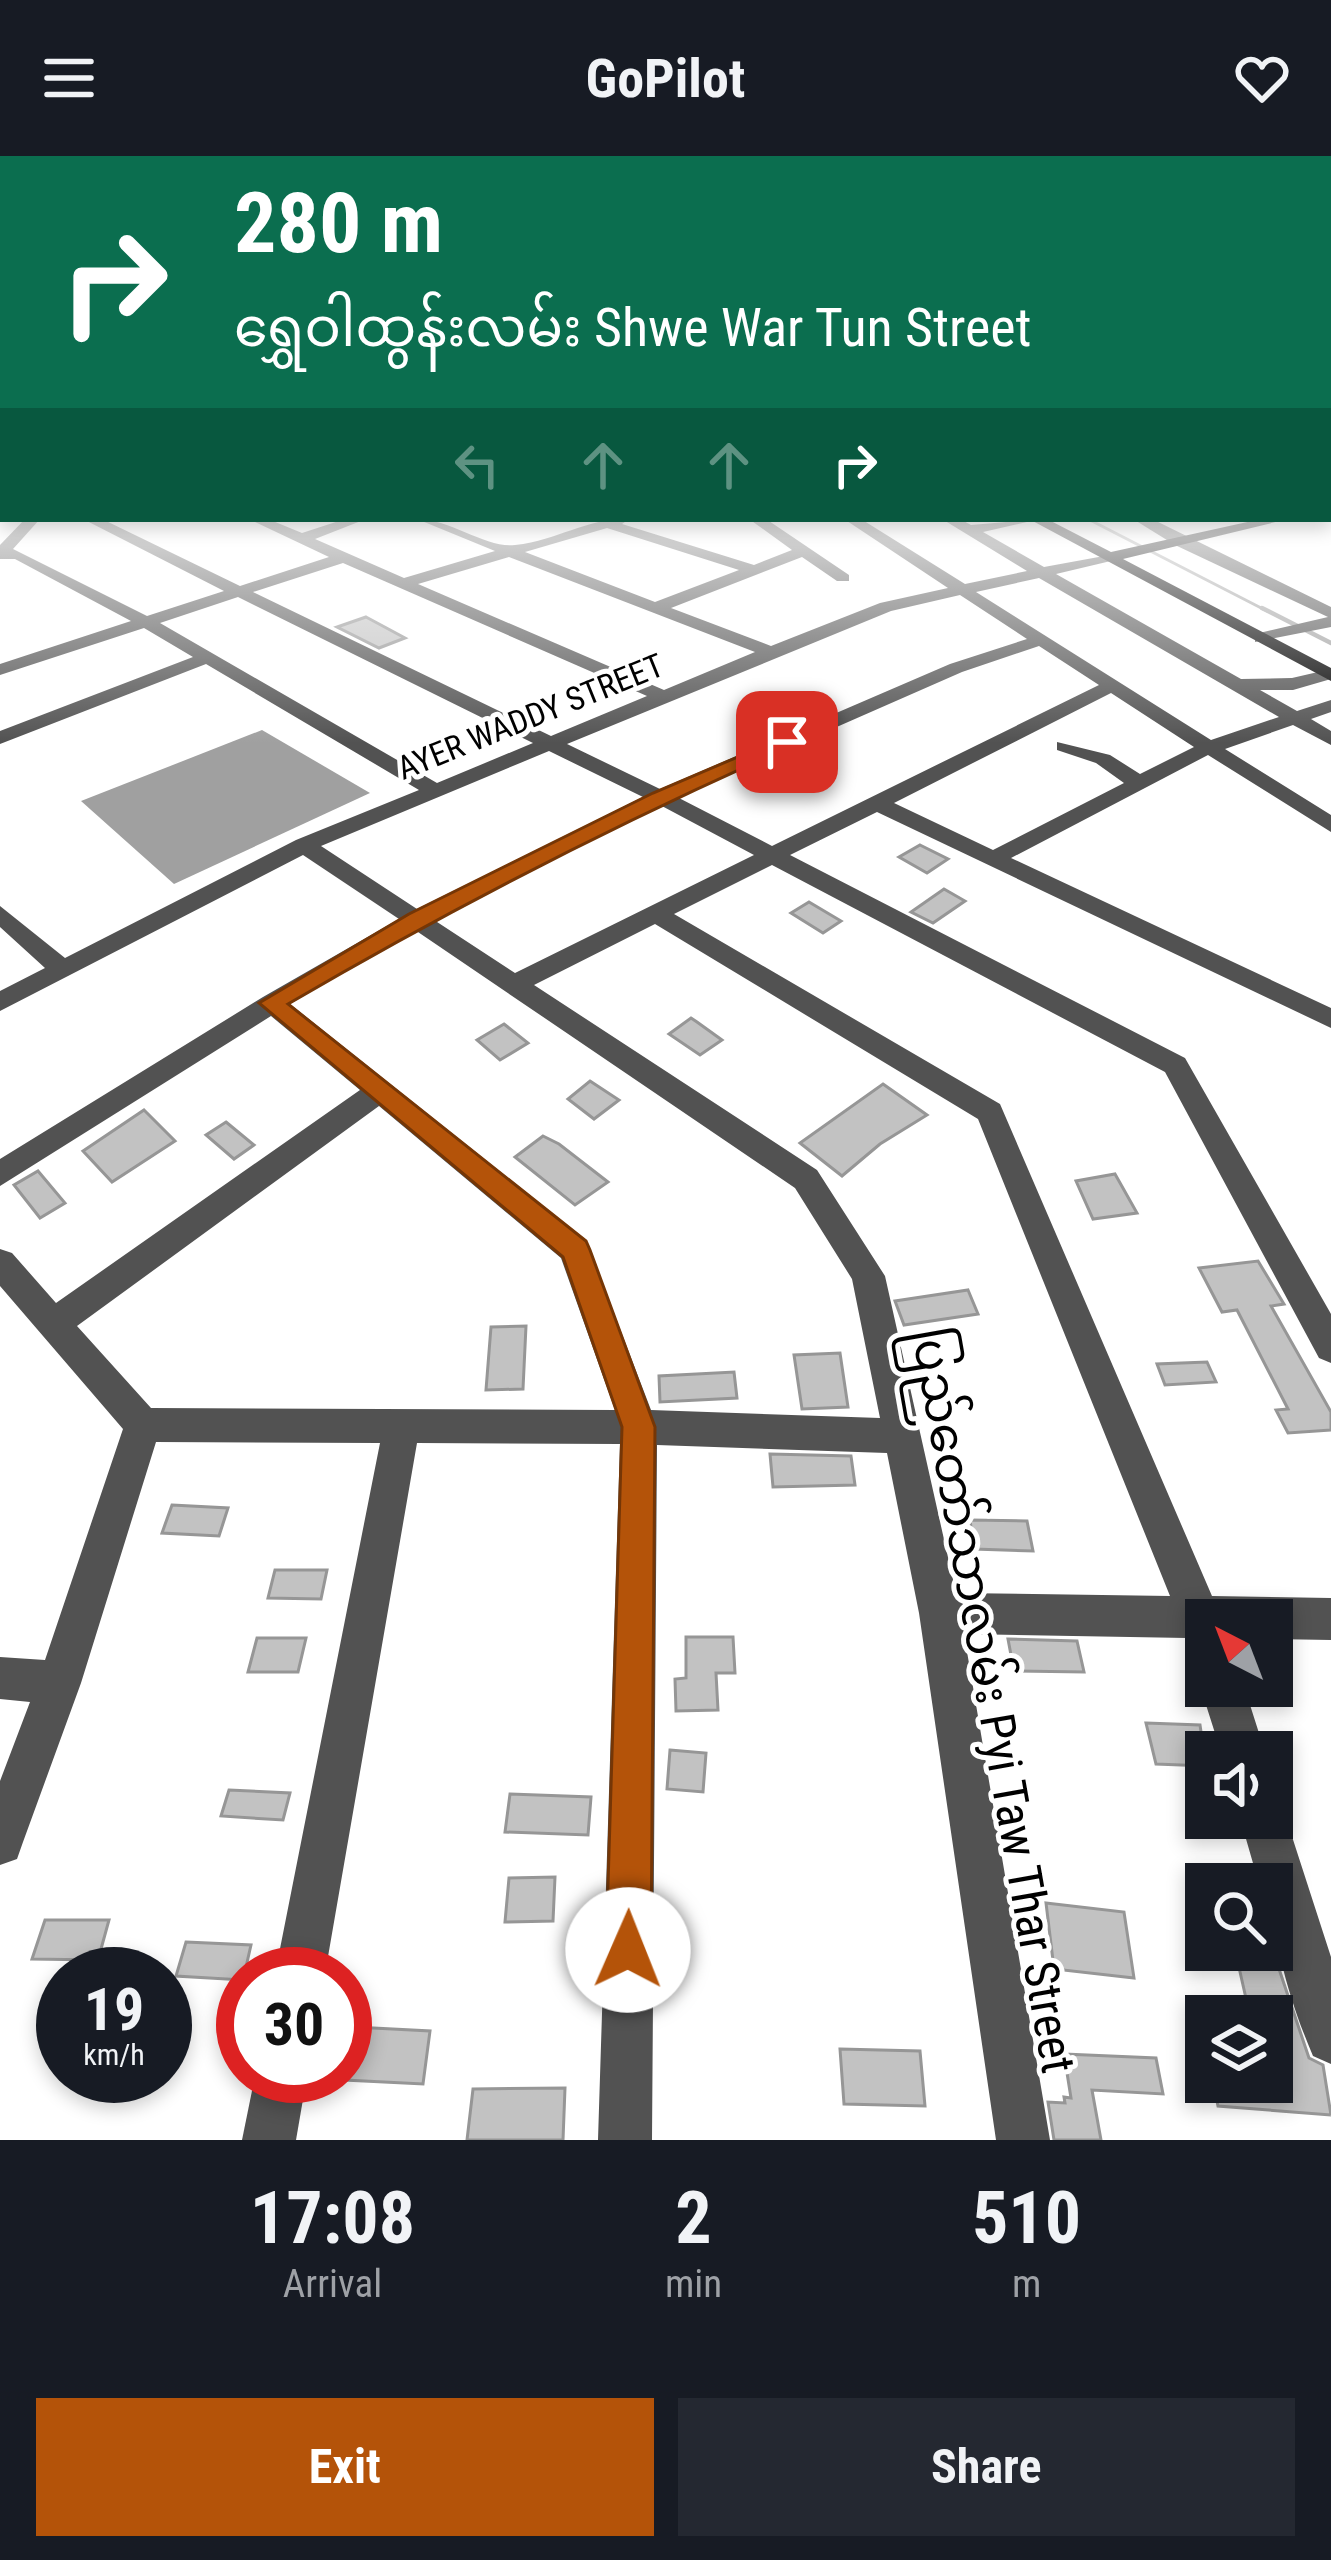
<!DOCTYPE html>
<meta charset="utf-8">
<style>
:root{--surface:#171b24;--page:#242831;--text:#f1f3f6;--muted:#9ea1a6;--accent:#b45309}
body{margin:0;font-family:"Roboto Condensed","Noto Sans Myanmar",sans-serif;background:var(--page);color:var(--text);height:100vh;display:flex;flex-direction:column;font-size:45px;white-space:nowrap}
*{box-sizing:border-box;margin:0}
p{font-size:39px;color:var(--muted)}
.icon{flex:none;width:66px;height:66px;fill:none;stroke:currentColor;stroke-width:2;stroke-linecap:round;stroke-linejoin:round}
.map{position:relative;height:1984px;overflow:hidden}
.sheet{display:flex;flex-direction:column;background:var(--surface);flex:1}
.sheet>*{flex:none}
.guide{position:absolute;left:0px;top:0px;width:1332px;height:366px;box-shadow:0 6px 18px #0003;background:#0b6e4f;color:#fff;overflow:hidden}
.needle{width:78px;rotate:318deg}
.fabs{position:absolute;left:1185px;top:1443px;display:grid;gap:24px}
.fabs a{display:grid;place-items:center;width:108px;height:108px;border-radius:0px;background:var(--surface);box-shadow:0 6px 18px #0003;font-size:60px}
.speed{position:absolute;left:36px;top:1791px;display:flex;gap:24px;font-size:60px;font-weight:700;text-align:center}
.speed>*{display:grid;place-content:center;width:156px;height:156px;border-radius:50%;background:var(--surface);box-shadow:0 6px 18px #0003;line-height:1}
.speed small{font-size:30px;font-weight:400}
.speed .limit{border:18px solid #d22;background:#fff;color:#111}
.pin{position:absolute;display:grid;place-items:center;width:102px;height:102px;color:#fff;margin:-51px;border-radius:24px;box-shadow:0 6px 18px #0006}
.me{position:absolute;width:132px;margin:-66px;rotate:1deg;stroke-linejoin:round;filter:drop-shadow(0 0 9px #0008)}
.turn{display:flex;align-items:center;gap:42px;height:252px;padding:0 36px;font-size:54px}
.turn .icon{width:156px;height:156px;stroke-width:2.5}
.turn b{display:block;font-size:84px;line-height:102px}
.lanes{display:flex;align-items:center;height:114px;padding:0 36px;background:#0003;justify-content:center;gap:60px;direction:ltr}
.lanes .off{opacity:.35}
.eta{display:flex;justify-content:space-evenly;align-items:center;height:204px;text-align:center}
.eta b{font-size:72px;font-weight:700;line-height:84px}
.primary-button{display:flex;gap:24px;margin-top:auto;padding:24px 36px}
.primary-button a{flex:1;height:138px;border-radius:0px;background:var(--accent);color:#fff;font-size:48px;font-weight:700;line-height:138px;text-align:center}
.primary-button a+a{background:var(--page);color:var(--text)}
header{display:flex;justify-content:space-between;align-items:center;height:156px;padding:0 36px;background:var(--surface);font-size:54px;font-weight:700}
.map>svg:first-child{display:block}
.water{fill:#a0a0a0}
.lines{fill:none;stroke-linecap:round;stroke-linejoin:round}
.stream-far1{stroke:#a0a0a0;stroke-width:3}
.stream{stroke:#a0a0a0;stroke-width:4.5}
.building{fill:#c2c2c2;stroke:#969696;stroke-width:3}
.minor{fill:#525252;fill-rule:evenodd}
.major{fill:#000;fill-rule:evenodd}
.route{fill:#b45309;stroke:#753606;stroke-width:3}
.labels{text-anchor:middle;stroke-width:10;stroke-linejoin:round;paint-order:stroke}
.far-street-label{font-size:33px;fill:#000;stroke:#fff}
.near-street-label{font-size:48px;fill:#000;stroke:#fff}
</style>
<header><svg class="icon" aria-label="menu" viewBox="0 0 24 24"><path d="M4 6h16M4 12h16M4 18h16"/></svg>GoPilot<svg class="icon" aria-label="heart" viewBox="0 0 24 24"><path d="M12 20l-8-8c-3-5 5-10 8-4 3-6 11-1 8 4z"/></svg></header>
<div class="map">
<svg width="1331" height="1984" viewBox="0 0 1331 1984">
<rect width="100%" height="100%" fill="#fff"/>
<polygon class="water" points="262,574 370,637 174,728 81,645"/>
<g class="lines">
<polyline class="stream-far1" points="1088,363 1267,455"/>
<polyline class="stream" points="1262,452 1331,487"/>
</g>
<g class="building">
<polygon points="366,461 405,482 379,492 337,471"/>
<polygon points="920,689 948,703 927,717 899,701"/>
<polygon points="944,733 965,745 933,767 911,756"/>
<polygon points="809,746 841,765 823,777 791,757"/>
<polygon points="691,862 697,866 722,884 700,899 669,878"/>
<polygon points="504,868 528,887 500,904 477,884"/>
<polygon points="590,925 619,944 594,963 568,943"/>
<polygon points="883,928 927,959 880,988 842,1020 800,987"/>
<polygon points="144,954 175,985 112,1026 83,995"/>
<polygon points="226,966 254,989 234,1003 206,979"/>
<polygon points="543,980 559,988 608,1026 575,1049 515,1001"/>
<polygon points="38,1015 65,1047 40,1062 14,1029"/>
<polygon points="1115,1018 1137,1057 1093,1063 1076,1025"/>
<polygon points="1258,1105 1284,1148 1271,1150 1331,1256 1331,1274 1288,1277 1276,1254 1288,1253 1237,1154 1222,1156 1199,1112"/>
<polygon points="968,1134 978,1158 904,1169 895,1145"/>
<polygon points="526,1170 523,1233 486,1234 491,1171"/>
<polygon points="840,1197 848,1251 802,1253 794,1199"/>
<polygon points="1207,1206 1216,1226 1165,1229 1157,1208"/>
<polygon points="734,1216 737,1242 660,1246 659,1220"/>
<polygon points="770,1298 851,1300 855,1329 773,1331"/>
<polygon points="172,1349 228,1352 219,1380 162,1377"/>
<polygon points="970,1364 1027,1365 1033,1395 974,1393"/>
<polygon points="275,1414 327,1414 321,1443 268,1442"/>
<polygon points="686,1481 733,1481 735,1517 716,1517 718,1554 676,1555 675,1523 686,1522"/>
<polygon points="257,1482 306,1482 298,1516 248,1516"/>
<polygon points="1008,1483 1077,1485 1084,1516 1014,1515"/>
<polygon points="1146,1567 1200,1569 1206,1610 1156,1608"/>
<polygon points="670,1594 706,1597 703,1636 667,1633"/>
<polygon points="229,1634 290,1637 283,1664 221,1660"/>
<polygon points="510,1638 591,1641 588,1679 505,1676"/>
<polygon points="555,1721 553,1765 505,1766 509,1722"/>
<polygon points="1046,1747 1124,1756 1134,1822 1054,1813"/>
<polygon points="45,1764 109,1764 98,1804 32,1803"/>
<polygon points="186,1786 251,1789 243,1824 176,1820"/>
<polygon points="1238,1807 1278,1810 1309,1902 1323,1909 1331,1959 1218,1950 1213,1926 1272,1926 1272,1860 1250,1860"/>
<polygon points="354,1871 430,1875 423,1928 345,1924"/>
<polygon points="840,1893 920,1895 925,1950 844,1948"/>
<polygon points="1064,1898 1156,1902 1163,1938 1092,1934 1101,1984 1054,1984 1048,1946 1065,1947 1064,1941 1071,1942"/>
<polygon points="565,1932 563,1984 467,1984 473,1933"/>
</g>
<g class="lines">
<g class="minor">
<path d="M25 363H40L13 393 147 460 224 435 83 363H102L240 430 329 401 249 363H268L302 377 345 363H366L315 383 404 422 495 395 417 363C450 363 488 393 515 389 560 384 582 363 629 363L622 368 754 409 792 394 749 363H766L849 419V425H837L802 401 671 452 771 490 880 447 948 432 844 363H861L965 428 1027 415 942 363H960L971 369 1040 363 983 376 1044 411 1115 398V404L1056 418 1241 523 1292 522 1331 513V523L1293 534H1260L1297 555 1331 544V556L1311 563 1331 575V589L1293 569 1225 593 1331 659V676L1208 599 1011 702 1331 852V872L877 656 790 699 1185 902 1331 1158V1207L1319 1202 1165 916 772 709 674 758 1000 948 1212 1440 1331 1442V1484L1272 1483V1464H1206V1498L1191 1492 1187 1482 964 1478 1050 1984H996L919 1457 887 1297 657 1289 652 1984H598L620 1288 417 1287 325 1818H275L380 1287 156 1286 81 1527 23 1686 17 1703 0 1709V1625L30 1546 0 1543V1501L45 1504 123 1273 0 1130V1093L12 1097 56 1147 360 934 271 860 0 1030V1003L263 841 399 763 303 699 0 855V835L45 812 0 771V750L65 802 296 684 419 634 206 508 0 588V575L193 501 144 472 0 519V508L131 465 15 403H0V389ZM607 372 739 414 655 446 525 396ZM509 401 755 496 664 534 418 428ZM343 407 647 540 551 580 253 436ZM1039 422 1279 561 1211 584 976 436ZM960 439 1027 483 950 508 660 633 567 588 891 455ZM238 441 533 587 437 627 160 467ZM1039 490 1099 529 772 690 677 641 962 516ZM1111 537 1194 591 1140 618 1110 599 1057 586V594L1096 607 1124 627 993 694 894 647ZM549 595 643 641 417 753 321 690ZM660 649 754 699 515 817 434 764ZM655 768 978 963 1170 1440 956 1437 885 1120 817 1014 534 829ZM415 774 795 1032 852 1123 880 1262 651 1254 586 1084 290 848ZM379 950 561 1102 615 1254 151 1252 77 1170Z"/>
<polygon points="1133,363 1152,363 1331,451 1331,471 1255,486 1255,478 1328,461 1175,389"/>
<polygon points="1206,1517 1206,1530 1244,1530 1265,1596 1221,1596 1200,1530"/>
<path d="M1272 1643 1279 1646 1286 1662 1331 1801V1908L1313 1900C1290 1846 1272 1786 1272 1728H1259L1240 1662H1272Z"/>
<polygon points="255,1920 307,1920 296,1984 242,1984"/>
</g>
<g class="major">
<rect x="1329" y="348" width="2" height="8"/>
<polygon points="1029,363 1047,363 1111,396 1261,363 1288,363 1123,403 1331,512 1331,525"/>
</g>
</g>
<linearGradient id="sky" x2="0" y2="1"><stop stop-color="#8baccb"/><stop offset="0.53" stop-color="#fff"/><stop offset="1" stop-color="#fff" stop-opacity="0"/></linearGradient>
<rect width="1331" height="587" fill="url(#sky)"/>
<path class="route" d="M787 580 794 582V589C620 666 452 752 288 848L586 1085 590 1094 655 1271 651 1794 644 1810 628 1816 613 1810 606 1794 622 1271 563 1101 259 847 409 758 653 637Z"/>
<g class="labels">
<g class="far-street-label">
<text transform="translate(530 560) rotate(-22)" y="12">AYER WADDY STREET</text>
</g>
<g class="near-street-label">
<text transform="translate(994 1544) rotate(80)" y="17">ပြည်တော်သာလမ်း Pyi Taw Thar Street</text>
</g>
</g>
</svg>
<div class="fabs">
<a><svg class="needle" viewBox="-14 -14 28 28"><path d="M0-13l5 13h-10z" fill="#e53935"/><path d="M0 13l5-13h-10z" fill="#9ea1a6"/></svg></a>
<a><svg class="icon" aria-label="sound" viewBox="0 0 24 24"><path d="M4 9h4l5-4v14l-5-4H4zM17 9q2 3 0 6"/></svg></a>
<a><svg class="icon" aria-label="search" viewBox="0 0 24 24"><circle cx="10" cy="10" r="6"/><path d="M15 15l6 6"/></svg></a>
<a><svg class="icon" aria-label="layers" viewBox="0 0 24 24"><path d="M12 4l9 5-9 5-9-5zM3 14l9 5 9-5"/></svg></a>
</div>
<div class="speed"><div>19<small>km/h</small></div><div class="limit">30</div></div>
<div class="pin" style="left:787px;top:586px;background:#d93025"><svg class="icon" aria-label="arrive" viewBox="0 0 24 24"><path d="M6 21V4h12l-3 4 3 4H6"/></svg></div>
<svg class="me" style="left:628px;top:1794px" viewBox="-20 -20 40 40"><circle r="19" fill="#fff"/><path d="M0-13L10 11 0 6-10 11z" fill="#b45309"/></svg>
<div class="guide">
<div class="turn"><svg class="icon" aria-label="right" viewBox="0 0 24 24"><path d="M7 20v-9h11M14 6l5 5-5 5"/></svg><div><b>280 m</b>ရွှေဝါထွန်းလမ်း Shwe War Tun Street</div></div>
<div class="lanes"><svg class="icon off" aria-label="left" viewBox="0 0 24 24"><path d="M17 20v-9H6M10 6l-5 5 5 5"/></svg><svg class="icon off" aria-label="ahead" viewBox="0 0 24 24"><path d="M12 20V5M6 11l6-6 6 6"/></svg><svg class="icon off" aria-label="ahead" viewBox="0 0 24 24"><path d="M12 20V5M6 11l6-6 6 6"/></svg><svg class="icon" aria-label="right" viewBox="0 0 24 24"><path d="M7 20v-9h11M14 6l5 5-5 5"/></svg></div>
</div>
</div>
<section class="sheet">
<div class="eta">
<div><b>17:08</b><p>Arrival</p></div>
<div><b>2</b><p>min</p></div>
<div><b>510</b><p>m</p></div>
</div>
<div class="primary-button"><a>Exit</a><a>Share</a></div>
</section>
